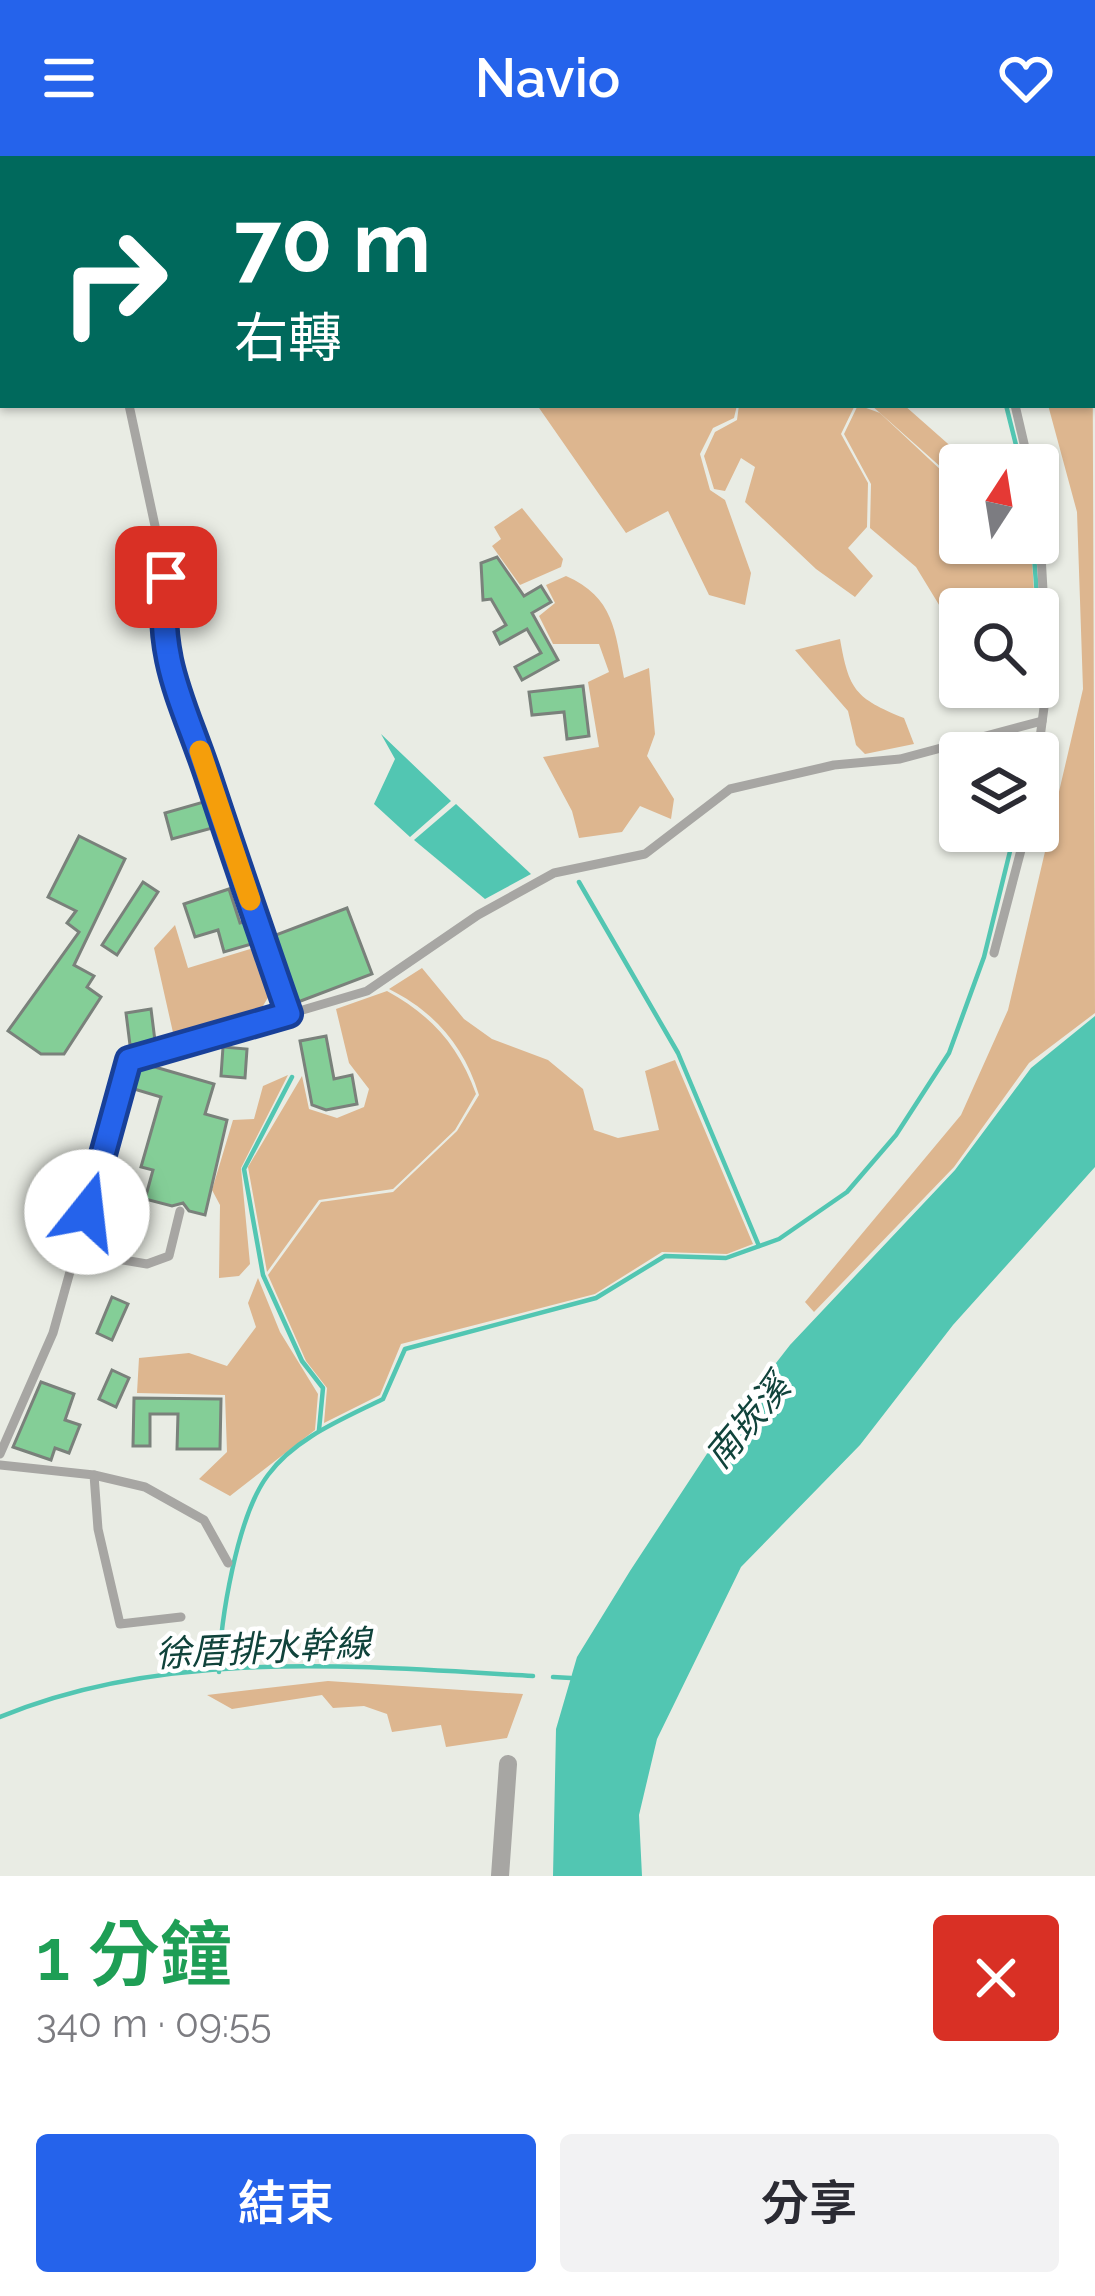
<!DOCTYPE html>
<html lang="zh-TW">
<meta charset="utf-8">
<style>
:root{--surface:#fff;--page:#f2f2f3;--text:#2b2b33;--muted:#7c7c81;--accent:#2563eb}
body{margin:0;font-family:Raleway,"Noto Sans TC",sans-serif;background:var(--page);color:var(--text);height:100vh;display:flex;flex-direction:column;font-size:45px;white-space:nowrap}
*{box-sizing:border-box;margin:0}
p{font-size:39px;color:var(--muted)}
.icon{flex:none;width:66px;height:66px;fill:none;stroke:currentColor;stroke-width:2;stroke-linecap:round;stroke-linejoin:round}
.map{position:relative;height:1720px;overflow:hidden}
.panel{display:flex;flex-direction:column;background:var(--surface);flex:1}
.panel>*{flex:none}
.banner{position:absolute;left:0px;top:0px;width:1095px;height:252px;box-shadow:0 3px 9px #0004;background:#00695c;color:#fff;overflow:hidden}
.needle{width:78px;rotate:12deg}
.buttons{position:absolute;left:939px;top:288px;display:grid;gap:24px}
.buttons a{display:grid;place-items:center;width:120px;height:120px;border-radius:12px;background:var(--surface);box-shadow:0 3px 9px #0004;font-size:60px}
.pin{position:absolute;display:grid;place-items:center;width:102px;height:102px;color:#fff;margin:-51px;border-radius:24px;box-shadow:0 6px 18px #0006}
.me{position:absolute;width:132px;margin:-66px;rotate:16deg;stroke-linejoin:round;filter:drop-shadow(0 0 9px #0008)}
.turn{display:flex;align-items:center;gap:42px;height:252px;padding:0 36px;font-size:54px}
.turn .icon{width:156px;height:156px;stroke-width:2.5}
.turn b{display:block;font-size:84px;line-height:102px}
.round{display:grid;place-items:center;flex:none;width:126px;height:126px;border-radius:12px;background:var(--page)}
.overview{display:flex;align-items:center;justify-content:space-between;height:204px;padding:0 36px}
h1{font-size:72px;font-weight:600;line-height:90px;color:#1e9e55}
.primary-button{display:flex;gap:24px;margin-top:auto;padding:24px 36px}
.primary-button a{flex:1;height:138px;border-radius:12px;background:var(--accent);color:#fff;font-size:48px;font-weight:600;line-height:138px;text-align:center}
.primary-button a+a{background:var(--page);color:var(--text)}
header{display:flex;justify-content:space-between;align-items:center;height:156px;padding:0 36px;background:var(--accent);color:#fff;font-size:54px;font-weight:600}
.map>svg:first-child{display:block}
.green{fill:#ddb68f}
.water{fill:#52c6b2}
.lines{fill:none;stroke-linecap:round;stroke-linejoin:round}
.stream{stroke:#52c6b2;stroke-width:4.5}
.building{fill:#84ce97;stroke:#7a817b;stroke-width:3}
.lane{stroke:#a7a6a3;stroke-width:9}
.street{stroke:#a7a6a3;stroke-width:18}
.route-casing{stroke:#184099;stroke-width:30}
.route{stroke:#2563eb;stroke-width:21}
.slow{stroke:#f59e0b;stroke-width:21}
.labels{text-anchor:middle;stroke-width:9;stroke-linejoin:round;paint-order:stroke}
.water-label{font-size:36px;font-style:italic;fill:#10433b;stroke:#fff}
</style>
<header><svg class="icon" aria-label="menu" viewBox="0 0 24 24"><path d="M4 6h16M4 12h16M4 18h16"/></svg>Navio<svg class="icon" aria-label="heart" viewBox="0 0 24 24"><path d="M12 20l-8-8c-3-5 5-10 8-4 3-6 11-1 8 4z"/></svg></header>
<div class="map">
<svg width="1095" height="1720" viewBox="0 0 1095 1720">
<rect width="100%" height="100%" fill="#e9ece4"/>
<g class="green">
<polygon points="414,0 768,0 768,3 411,3"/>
<polygon points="1092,39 1095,857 1029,907 954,1011 814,1156 805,1146 961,959 1008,854 1083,533 1077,356 1048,249 1092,249"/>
<polygon points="537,249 737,249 734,262 713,272 700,298 710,334 725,344 751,417 745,449 709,439 668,355 626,377"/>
<polygon points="739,249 855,249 841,278 868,327 867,371 848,392 873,420 855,441 816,413 745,346 755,311 741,302 725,335 714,333 704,300 715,276 737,264"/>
<polygon points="858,249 880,257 960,332 960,387 1031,387 1035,453 960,453 958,480 916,411 870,372 871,328 844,278"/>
<polygon points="871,249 904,249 972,309 960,309 960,328"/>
<polygon points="522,352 563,403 561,411 520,429 492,390 501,383 494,371"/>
<path d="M566 420C614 441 615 475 624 522L649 512 655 578 647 600 674 643 671 663 640 650 622 676 579 682 572 655 543 601 599 591 588 526 609 516 599 488H553L539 460 555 447 546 429Z"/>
<path d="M840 483C849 534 855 542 904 562L914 588 865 598 856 589 848 555 795 494Z"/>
<polygon points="175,769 188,812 257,791 272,835 258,858 174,881 154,792"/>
<path d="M422 812 464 863 492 883 548 904 583 933 594 974 618 982 659 974 645 915 675 904 753 1088 727 1098 662 1096 595 1138 401 1188 380 1239 324 1267 327 1232 306 1205 268 1119 321 1046 393 1036 457 975 479 939C464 890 435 856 389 833Z"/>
<path d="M387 835C431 859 459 890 476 938L455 974 393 1033 319 1044 267 1116 248 1011 302 920 309 953 337 962 364 951 369 933 349 907 336 853Z"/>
<polygon points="288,919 241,1012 250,1108 239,1120 219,1122 220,1049 212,1034 233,964 254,963 263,930"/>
<polygon points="258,1122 280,1176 318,1238 315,1274 230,1340 199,1323 227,1296 225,1239 137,1237 139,1202 189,1197 227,1210 256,1171 248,1147"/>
<polygon points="328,1525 523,1538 507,1582 446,1591 441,1569 392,1576 387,1558 364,1550 333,1552 322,1539 232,1553 207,1539"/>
</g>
<g class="water">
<polygon points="381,578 451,645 410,681 374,648 395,603"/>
<polygon points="456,648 531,718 485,743 414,684"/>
<polygon points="1095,860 1095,1011 953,1169 860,1289 741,1411 657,1583 639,1659 642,1720 553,1720 556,1573 577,1501 630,1415 716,1284 790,1189 955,1014 1031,912"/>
</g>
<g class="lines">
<g class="stream">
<polyline points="909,0 910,3"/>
<polyline points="1006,249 1021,309"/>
<polyline points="1033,387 1038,453"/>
<polyline points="1038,463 1039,486"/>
<polyline points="1031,597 1034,580"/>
<polyline points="579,726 678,897 759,1090"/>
<polyline points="292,921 244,1013 263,1119 302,1205 323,1232 319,1274"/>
<path d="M219 1516C220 1465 237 1360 268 1319 295 1282 343 1263 383 1243L405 1193 596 1142 665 1100 726 1102 779 1083 847 1036 896 979 949 897 984 801 1015 675"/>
<polyline points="553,1521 571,1522"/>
<path d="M0 1561C165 1492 359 1510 533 1520"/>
</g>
</g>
<g class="building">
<polygon points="497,401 524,440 541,430 551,446 532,457 558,504 522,524 515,511 541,497 527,473 500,488 494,476 506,469 491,443 483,444 481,407"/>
<polygon points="583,530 589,580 567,583 564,556 532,559 529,536"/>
<polygon points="207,645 216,671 172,683 165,657"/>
<polygon points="79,680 125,703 74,809 94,820 87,831 101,841 64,898 41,898 8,875 79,776 67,767 76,755 48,741"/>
<polygon points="143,726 158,736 117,799 102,789"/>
<polygon points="229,733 240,767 248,765 255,787 224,796 218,774 195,781 184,748"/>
<polygon points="347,752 372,818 298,846 273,780"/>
<polygon points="151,853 155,885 130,889 126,857"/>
<polygon points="326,880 334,923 352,919 357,948 326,954 312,949 300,885"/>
<polygon points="223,891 247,893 245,922 221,920"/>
<polygon points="148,909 214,928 205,958 227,964 205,1059 189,1055 183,1047 172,1050 145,1043 153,1014 141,1011 161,941 134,933 140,912"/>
<polygon points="112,1141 128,1148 112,1184 97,1177"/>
<polygon points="112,1214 129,1222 116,1251 99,1243"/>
<polygon points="41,1226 74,1238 65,1264 80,1269 69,1297 55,1292 51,1304 13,1291"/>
<polygon points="134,1242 221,1243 220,1293 177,1293 178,1258 150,1258 150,1290 133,1290"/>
</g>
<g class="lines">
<g class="lane">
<polyline points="922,0 924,3"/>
<polyline points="119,3 119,0"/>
<polyline points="1015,249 1029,309"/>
<polyline points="1038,597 1048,521 1038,347"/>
<polyline points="994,797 1026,675"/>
<polyline points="289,858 367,835 478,759 554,717 645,698 730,633 834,609 900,603 1042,565"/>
<polyline points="76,1096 147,1108 169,1100 180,1055"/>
<polyline points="0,1298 53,1177 129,903 289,858 197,586 170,526 160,470 166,421 129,249"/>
<polyline points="0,1309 94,1319 98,1373 120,1468 181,1461"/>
<polyline points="94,1319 145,1331 204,1364 228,1407"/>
</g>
<polyline class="street" points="500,1720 508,1608"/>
</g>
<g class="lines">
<defs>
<path id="route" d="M87 1056 129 904 289 858C262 780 235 702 209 623 184 547 156 505 166 421"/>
</defs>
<use href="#route" class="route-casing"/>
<use href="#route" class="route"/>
<polyline class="slow" points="200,595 250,744"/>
</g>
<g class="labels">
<g class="water-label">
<text transform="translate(747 1265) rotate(-50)" y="13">南崁溪</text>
<text transform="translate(263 1492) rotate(-3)" y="13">徐厝排水幹線</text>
</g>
</g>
</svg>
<div class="buttons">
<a><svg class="needle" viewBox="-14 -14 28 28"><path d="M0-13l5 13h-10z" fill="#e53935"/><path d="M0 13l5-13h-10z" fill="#7c7c81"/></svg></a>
<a><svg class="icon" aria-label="search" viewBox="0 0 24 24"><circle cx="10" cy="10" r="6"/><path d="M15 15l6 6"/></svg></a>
<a><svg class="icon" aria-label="layers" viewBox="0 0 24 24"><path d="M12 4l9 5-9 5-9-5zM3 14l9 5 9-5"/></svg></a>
</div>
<div class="pin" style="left:166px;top:421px;background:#d93025"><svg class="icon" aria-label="arrive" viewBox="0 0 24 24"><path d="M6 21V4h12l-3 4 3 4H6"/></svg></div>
<svg class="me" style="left:87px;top:1056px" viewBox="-20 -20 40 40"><circle r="19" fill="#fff"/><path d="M0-13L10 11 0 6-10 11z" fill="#2563eb"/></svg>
<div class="banner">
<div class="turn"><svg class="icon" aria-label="right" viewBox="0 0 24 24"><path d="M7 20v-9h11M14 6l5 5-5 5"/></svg><div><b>70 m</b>右轉</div></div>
</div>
</div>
<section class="panel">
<div class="overview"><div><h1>1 分鐘</h1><p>340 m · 09:55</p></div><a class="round" style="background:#d93025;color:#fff"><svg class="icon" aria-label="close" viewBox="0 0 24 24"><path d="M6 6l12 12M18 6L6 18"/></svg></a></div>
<div class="primary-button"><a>結束</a><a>分享</a></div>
</section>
